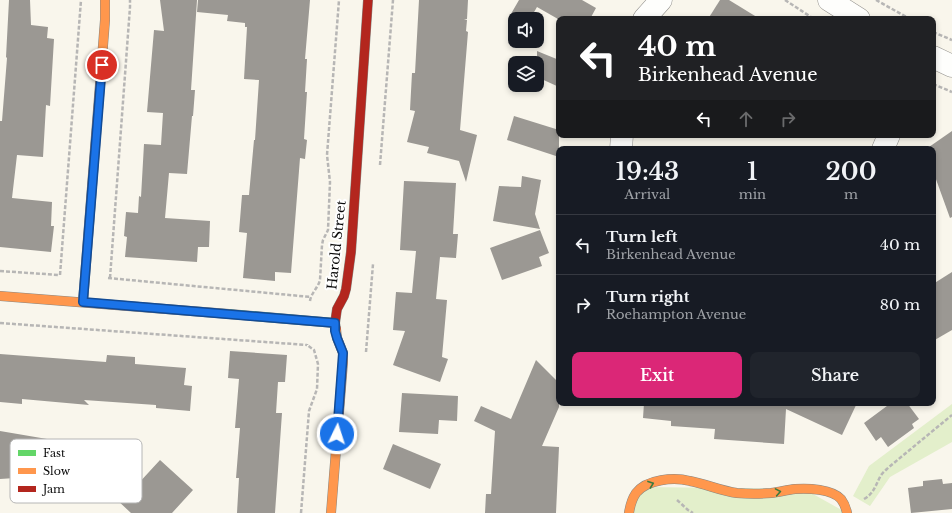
<!DOCTYPE html>
<style>
:root{--surface:#171b24;--page:#20242c;--text:#f1f3f6;--muted:#9ea1a6;--line:#363941;--accent:#db2777}
body{margin:0;font-family:"Libre Baskerville",serif;background:var(--page);color:var(--text);height:100vh;display:flex;flex-direction:column;font-size:15px;white-space:nowrap}
*{box-sizing:border-box;margin:0}
p{font-size:13px;color:var(--muted)}
.icon{flex:none;width:22px;height:22px;fill:none;stroke:currentColor;stroke-width:2;stroke-linecap:round;stroke-linejoin:round}
.map{position:relative;flex:1;overflow:hidden}
.side{position:absolute;left:556px;top:146px;width:380px;height:260px;display:flex;flex-direction:column;background:var(--surface);border-radius:8px;box-shadow:0 2px 6px #0003}
.side>*{flex:none}
.top-card{position:absolute;left:556px;top:16px;width:380px;height:122px;border-radius:8px;box-shadow:0 2px 6px #0003;background:#202124;color:#fff;overflow:hidden}
.tools{position:absolute;left:508px;top:12px;display:grid;gap:8px}
.tools a{display:grid;place-items:center;width:36px;height:36px;border-radius:8px;background:var(--surface);box-shadow:0 2px 6px #0003;font-size:20px}
.pin{position:absolute;display:grid;place-items:center;width:34px;height:34px;color:#fff;margin:-17px;border:2px solid #fff;border-radius:50%;box-shadow:0 1px 4px #0007}
.me{position:absolute;width:44px;margin:-22px;rotate:4deg;stroke-linejoin:round;filter:drop-shadow(0 0 3px #0008)}
.turn{display:flex;align-items:center;gap:14px;height:84px;padding:0 16px;font-size:18px}
.turn .icon{width:52px;height:52px;stroke-width:2.5}
.turn b{display:block;font-size:28px;line-height:34px}
.lanes{display:flex;align-items:center;height:38px;padding:0 16px;background:#0003;justify-content:center;gap:20px;direction:ltr}
.lanes .off{opacity:.35}
.eta{display:flex;justify-content:space-evenly;align-items:center;height:68px;text-align:center}
.eta b{font-size:24px;font-weight:600;line-height:28px}
.button{display:flex;gap:8px;margin-top:auto;padding:8px 16px}
.button a{flex:1;height:46px;border-radius:8px;background:var(--accent);color:#fff;font-size:16px;font-weight:600;line-height:46px;text-align:center}
.button a+a{background:var(--page);color:var(--text)}
ul{padding:0;list-style:none}
li{display:flex;align-items:center;gap:12px;height:60px;padding:0 16px;border-top:1px solid var(--line)}
li div{flex:1}
li b{display:block;font-size:15px}
li em{font-style:normal}
.map>svg:first-child{display:block}
.green{fill:#e3efcb}
.building{fill:#9b9893}
.lines{fill:none;stroke-linecap:round;stroke-linejoin:round}
.street-casing{stroke:#92908c;stroke-width:23}
.fast-casing{stroke:#888782;stroke-width:10}
.slow-casing{stroke:#888782;stroke-width:10}
.jam-casing{stroke:#888782;stroke-width:10}
.path{stroke:#b7b6b5;stroke-width:2.5;stroke-dasharray:4 2;stroke-linecap:butt}
.street{stroke:#fefefc;stroke-width:22}
.fast{stroke:#63d668;stroke-width:9}
.slow{stroke:#ff974d;stroke-width:9}
.jam{stroke:#b3261e;stroke-width:9}
.oneway{stroke:#3b7a3e}
.route-casing{stroke:#114b97;stroke-width:10}
.route{stroke:#1a73e8;stroke-width:7}
.labels{text-anchor:middle;stroke-width:4;stroke-linejoin:round;paint-order:stroke}
.street-label{font-size:13px;fill:#0a0a0a;stroke:#fff}
.key{fill:#fff;stroke:#b6b6b6;stroke-width:1}
.key-label{font-size:11px;fill:#0a0a0a}
</style>
<div class="map">
<svg width="952" height="513" viewBox="0 0 952 513">
<rect width="100%" height="100%" fill="#f9f6ec"/>
<g class="green">
<polygon points="952,404 952,442 890,477 870,506 853,496 869,466"/>
<polygon points="644,487 804,489 847,513 629,513"/>
</g>
<g class="building">
<polygon points="9,0 30,0 31,25 48,27 47,38 54,39 50,106 46,105 43,157 17,155 12,198 52,202 51,226 54,226 51,252 0,247 0,121 2,121 7,58 6,57"/>
<polygon points="160,0 197,0 191,90 195,90 193,116 192,116 187,174 169,173 165,218 210,221 209,247 198,247 197,262 125,257 127,237 124,236 126,212 138,213 139,196 141,197 144,144 161,145 163,113 147,112 154,30 164,31"/>
<polygon points="198,0 310,0 305,59 307,59 305,92 307,92 304,139 307,140 305,159 300,158 291,273 275,272 275,281 243,278 247,233 239,232 242,195 249,195 254,140 255,140 259,80 244,79 247,27 245,27 245,23 227,21 228,15 197,12"/>
<polygon points="419,0 468,0 467,19 464,19 467,20 466,31 468,32 460,130 477,135 466,182 459,161 427,153 429,147 407,142 415,111 410,110 412,73 415,73"/>
<polygon points="519,0 582,0 596,8 590,19 558,19 537,7 530,19 508,19"/>
<polygon points="720,0 729,0 760,19 708,19"/>
<polygon points="537,51 559,60 559,87 537,77"/>
<polygon points="514,116 559,130 559,157 507,140"/>
<polygon points="952,131 952,217 950,218 933,171 933,149 930,149 929,147"/>
<polygon points="522,176 541,180 535,214 540,229 493,221 499,186 521,187"/>
<polygon points="404,181 456,183 453,234 458,234 456,258 440,257 436,299 447,300 442,357 448,359 440,382 393,365 405,331 393,330 396,292 412,293 416,251 400,250"/>
<polygon points="540,230 549,253 539,257 542,266 502,280 490,248"/>
<polygon points="952,272 952,330 933,341 933,284"/>
<polygon points="230,351 287,355 285,382 278,382 276,413 282,413 275,513 237,513 239,478 236,478 240,428 235,428 239,379 228,378"/>
<polygon points="0,354 106,362 107,355 135,357 135,364 186,368 184,385 192,386 190,411 156,408 156,405 84,400 89,405 22,399 22,404 0,402"/>
<polygon points="536,360 559,383 559,407 542,446 559,447 556,513 485,513 486,494 491,494 495,431 474,421 481,406 511,419"/>
<polygon points="402,393 458,396 457,421 439,420 438,434 399,432"/>
<polygon points="644,403 857,403 842,435 786,409 784,444 714,439 715,429 671,426 671,421 643,418"/>
<polygon points="891,403 907,403 919,419 912,424 914,428 888,447 881,437 876,441 864,423"/>
<polygon points="0,431 47,439 41,470 61,473 57,497 13,490 15,478 0,479"/>
<polygon points="393,444 441,464 430,489 383,469"/>
<polygon points="101,445 137,485 160,460 193,490 172,513 131,513 100,484 85,497 67,477"/>
<polygon points="942,479 943,484 952,483 952,509 911,513 908,488 923,486 923,481"/>
</g>
<g class="lines">
<defs>
<g id="street">
<polyline points="829,0 859,19"/>
<polyline points="644,19 661,0"/>
<polyline points="933,57 952,66"/>
<polyline points="621,149 622,135"/>
<polyline points="883,149 889,135"/>
</g>
<polyline id="fast" points="229,314 335,323"/>
<g id="slow">
<polyline points="0,296 229,314"/>
<polyline points="83,302 105,20 105,0"/>
<polyline points="331,513 343,362 343,353 337,338 336,329"/>
<path d="M629 513C630 506 632 499 636 493 647 479 674 477 690 481 706 484 721 491 737 493 748 494 760 494 771 493 779 492 787 490 795 489 808 488 832 489 841 499 844 503 846 508 847 513"/>
</g>
<polyline id="jam" points="336,329 335,323 337,309 344,296 346,289 351,252 368,0"/>
</defs>
<use href="#street" class="street-casing"/>
<use href="#fast" class="fast-casing"/>
<use href="#slow" class="slow-casing"/>
<use href="#jam" class="jam-casing"/>
<g class="path">
<polyline points="785,0 814,19"/>
<polyline points="876,0 910,19"/>
<polyline points="933,32 952,40"/>
<polyline points="933,84 952,92"/>
<polyline points="380,165 393,0"/>
<polyline points="0,271 59,275"/>
<polyline points="60,275 81,0"/>
<polyline points="108,278 311,297"/>
<polyline points="110,278 130,7 130,0"/>
<path d="M310 301C311 293 318 288 320 280L322 245 323 240 328 230 330 182 327 155 339 0"/>
<polyline points="0,323 307,345"/>
<polyline points="366,352 373,264"/>
<path d="M864 499C873 494 875 487 880 477 882 473 886 470 889 467L952 415"/>
<polyline points="677,500 688,510 693,513"/>
<polyline points="301,513 309,411 317,389 318,364 314,350 307,345 307,344"/>
</g>
<use href="#street" class="street"/>
<use href="#fast" class="fast"/>
<use href="#slow" class="slow"/>
<use href="#jam" class="jam"/>
</g>
<defs><path id="oneway-chevron" d="M-2-3.5L2.5 0L-2 3.5" fill="none" stroke-width="1.6" stroke-linecap="round" stroke-linejoin="round"/></defs>
<g class="oneway">
<use href="#oneway-chevron" transform="translate(651 484) rotate(-20)"/>
<use href="#oneway-chevron" transform="translate(778 492) rotate(-10)"/>
</g>
<g class="lines">
<defs>
<polyline id="route" points="102,65 83,302 335,323 335,331 337,338 343,353 337,434"/>
</defs>
<use href="#route" class="route-casing"/>
<use href="#route" class="route"/>
</g>
<g class="labels">
<g class="street-label">
<text transform="translate(336 245) rotate(-84)" y="5">Harold Street</text>
</g>
</g>
<rect x="10" y="439" width="132" height="64" rx="6" class="key"/>
<rect x="18" y="450" width="18" height="6" fill="#63d668"/>
<rect x="18" y="468" width="18" height="6" fill="#ff974d"/>
<rect x="18" y="486" width="18" height="6" fill="#b3261e"/>
<g class="key-label">
<text x="43" y="457">Fast</text>
<text x="43" y="475">Slow</text>
<text x="43" y="493">Jam</text>
</g>
</svg>
<div class="tools">
<a><svg class="icon" aria-label="sound" viewBox="0 0 24 24"><path d="M4 9h4l5-4v14l-5-4H4zM17 9q2 3 0 6"/></svg></a>
<a><svg class="icon" aria-label="layers" viewBox="0 0 24 24"><path d="M12 4l9 5-9 5-9-5zM3 14l9 5 9-5"/></svg></a>
</div>
<div class="pin" style="left:102px;top:65px;background:#d93025"><svg class="icon" aria-label="arrive" viewBox="0 0 24 24"><path d="M6 21V4h12l-3 4 3 4H6"/></svg></div>
<svg class="me" style="left:337px;top:434px" viewBox="-20 -20 40 40"><circle r="17" fill="#1a73e8" stroke="#fff" stroke-width="3"/><path d="M0-11L8 9 0 5-8 9z" fill="#fff"/></svg>
<div class="top-card">
<div class="turn"><svg class="icon" aria-label="left" viewBox="0 0 24 24"><path d="M17 20v-9H6M10 6l-5 5 5 5"/></svg><div><b>40 m</b>Birkenhead Avenue</div></div>
<div class="lanes"><svg class="icon" aria-label="left" viewBox="0 0 24 24"><path d="M17 20v-9H6M10 6l-5 5 5 5"/></svg><svg class="icon off" aria-label="ahead" viewBox="0 0 24 24"><path d="M12 20V5M6 11l6-6 6 6"/></svg><svg class="icon off" aria-label="right" viewBox="0 0 24 24"><path d="M7 20v-9h11M14 6l5 5-5 5"/></svg></div>
</div>
<section class="side">
<div class="eta">
<div><b>19:43</b><p>Arrival</p></div>
<div><b>1</b><p>min</p></div>
<div><b>200</b><p>m</p></div>
</div>
<ul>
<li><svg class="icon" aria-label="left" viewBox="0 0 24 24"><path d="M17 20v-9H6M10 6l-5 5 5 5"/></svg><div><b>Turn left</b><p>Birkenhead Avenue</p></div><em>40 m</em></li>
<li><svg class="icon" aria-label="right" viewBox="0 0 24 24"><path d="M7 20v-9h11M14 6l5 5-5 5"/></svg><div><b>Turn right</b><p>Roehampton Avenue</p></div><em>80 m</em></li>
</ul>
<div class="button"><a>Exit</a><a>Share</a></div>
</section>
</div>
